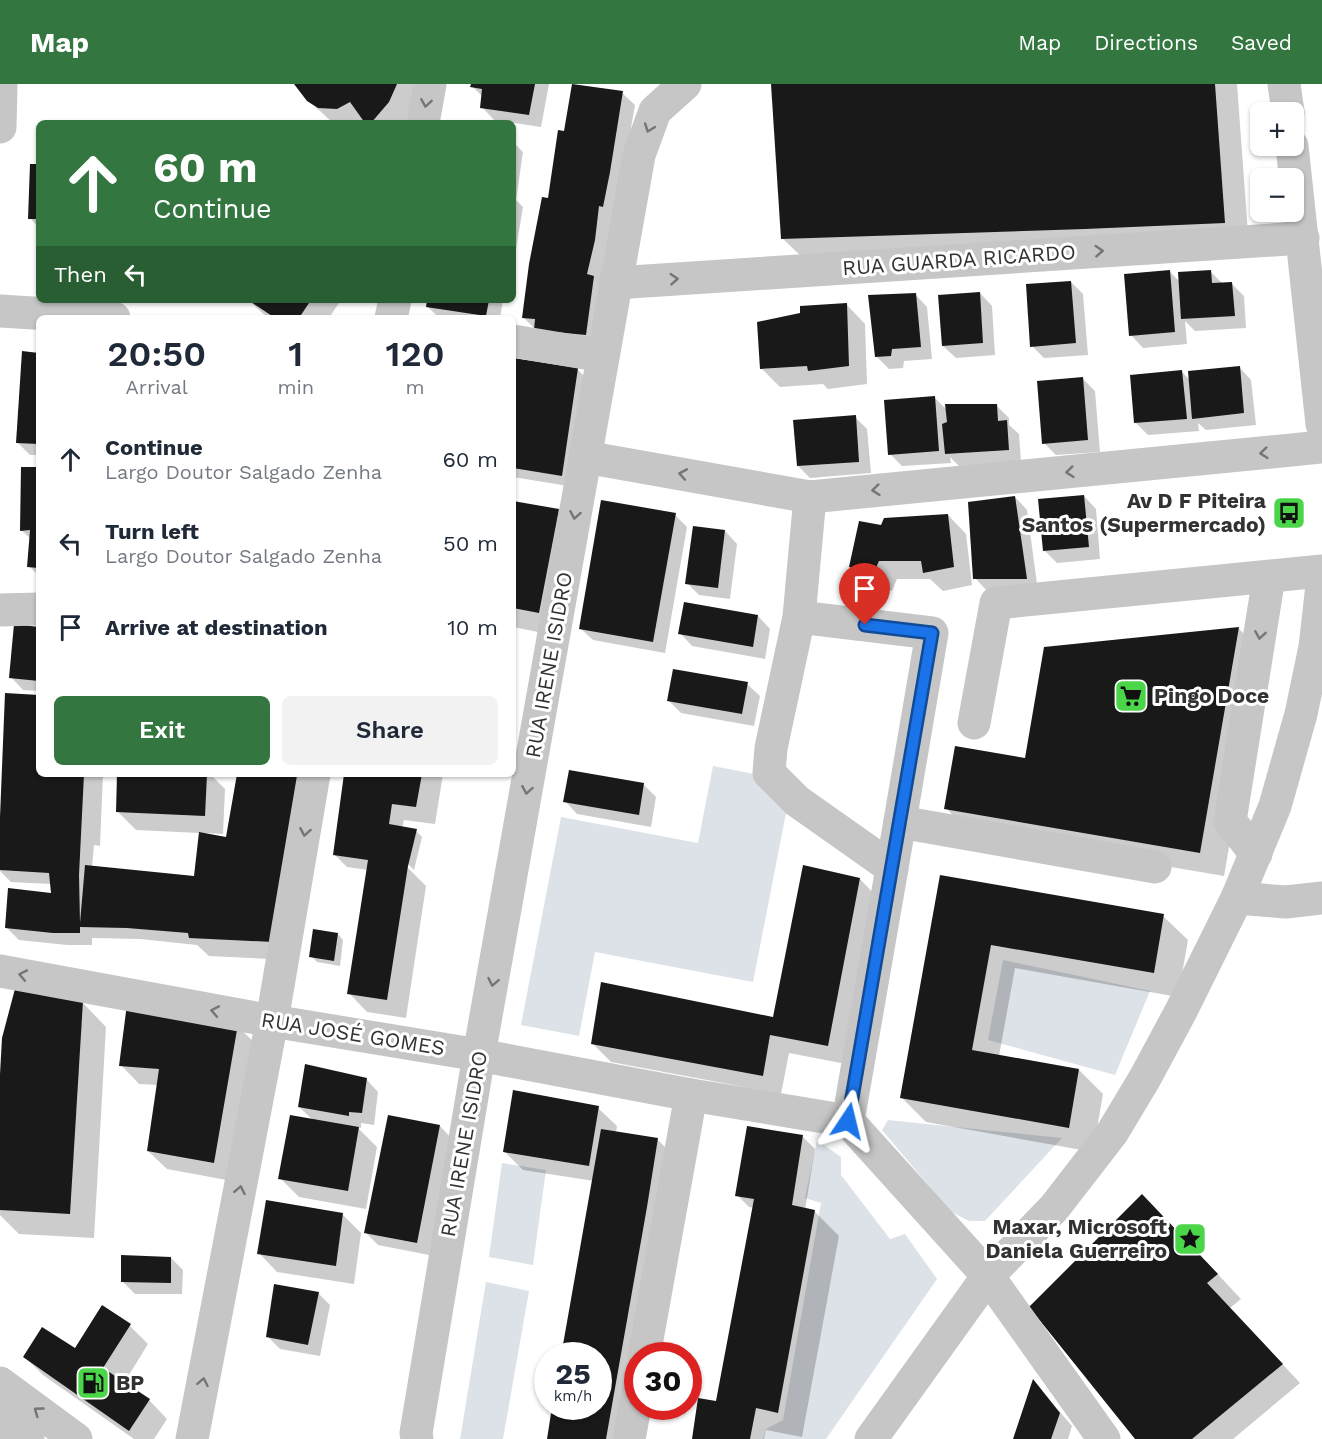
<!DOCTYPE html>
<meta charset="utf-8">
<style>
:root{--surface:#fff;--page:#f2f2f3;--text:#1f2937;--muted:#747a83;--accent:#33763f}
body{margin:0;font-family:"Work Sans",sans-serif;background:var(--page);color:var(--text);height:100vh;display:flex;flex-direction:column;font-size:22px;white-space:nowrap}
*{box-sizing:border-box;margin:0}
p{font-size:20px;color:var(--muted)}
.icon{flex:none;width:33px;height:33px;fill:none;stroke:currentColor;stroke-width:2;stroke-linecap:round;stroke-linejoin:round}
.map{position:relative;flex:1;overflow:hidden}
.panel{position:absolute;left:36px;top:231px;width:480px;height:462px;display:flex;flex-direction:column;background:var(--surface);border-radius:9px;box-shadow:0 2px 4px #0004}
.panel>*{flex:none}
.hud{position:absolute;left:36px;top:36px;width:480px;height:183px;border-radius:9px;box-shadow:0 2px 4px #0004;background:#33763f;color:#fff;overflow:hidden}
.fabs{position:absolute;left:1250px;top:18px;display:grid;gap:12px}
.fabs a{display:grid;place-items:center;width:54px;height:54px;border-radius:9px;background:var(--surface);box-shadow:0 2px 4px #0004;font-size:30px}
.speed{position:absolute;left:534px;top:1258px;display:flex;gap:12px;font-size:30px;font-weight:700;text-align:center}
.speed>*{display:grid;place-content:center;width:78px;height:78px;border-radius:50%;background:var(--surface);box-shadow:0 2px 4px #0004;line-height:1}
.speed small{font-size:15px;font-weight:400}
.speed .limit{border:9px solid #d22;background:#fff;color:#111}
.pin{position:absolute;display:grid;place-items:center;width:51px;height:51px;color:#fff;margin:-62px -26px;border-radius:50% 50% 50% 0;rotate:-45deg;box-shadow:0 0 6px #0007}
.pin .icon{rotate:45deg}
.me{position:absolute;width:66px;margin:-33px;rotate:10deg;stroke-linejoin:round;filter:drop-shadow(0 0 4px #0008)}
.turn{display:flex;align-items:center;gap:21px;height:126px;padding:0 18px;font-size:27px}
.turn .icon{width:78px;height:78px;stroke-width:2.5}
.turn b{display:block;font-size:42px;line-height:51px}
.then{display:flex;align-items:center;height:57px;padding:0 18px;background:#0003;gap:12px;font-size:22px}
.eta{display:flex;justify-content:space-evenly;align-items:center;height:102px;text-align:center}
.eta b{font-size:36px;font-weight:600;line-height:42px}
.button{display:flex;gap:12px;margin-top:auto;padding:12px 18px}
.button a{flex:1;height:69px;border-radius:9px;background:var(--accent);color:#fff;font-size:24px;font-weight:600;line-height:69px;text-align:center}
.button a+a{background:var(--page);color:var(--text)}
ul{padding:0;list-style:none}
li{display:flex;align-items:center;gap:18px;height:84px;padding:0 18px}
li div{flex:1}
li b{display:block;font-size:22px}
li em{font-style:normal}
header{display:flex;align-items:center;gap:36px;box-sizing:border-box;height:84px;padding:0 30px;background:var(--accent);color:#fff}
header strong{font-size:28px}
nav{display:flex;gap:33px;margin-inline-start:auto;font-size:21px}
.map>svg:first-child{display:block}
.green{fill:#dce2e8}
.shadow{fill:#0003}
.building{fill:#191919}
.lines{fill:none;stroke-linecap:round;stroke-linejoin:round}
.minor{stroke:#c6c6c6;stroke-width:33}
.oneway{stroke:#757575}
.route-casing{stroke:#114b97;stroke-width:15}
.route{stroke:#1a73e8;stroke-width:10}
.labels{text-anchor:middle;stroke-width:6;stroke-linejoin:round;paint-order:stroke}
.street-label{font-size:21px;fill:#323232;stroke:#fff}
.poi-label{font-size:21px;font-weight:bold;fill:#323232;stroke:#fff;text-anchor:end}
</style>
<header>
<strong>Map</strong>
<nav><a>Map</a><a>Directions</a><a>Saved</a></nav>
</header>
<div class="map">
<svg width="1322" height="1355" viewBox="0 0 1322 1355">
<rect width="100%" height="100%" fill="#fff"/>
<g class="green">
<polygon points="713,682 754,690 786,729 753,898 595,868 579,952 521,941 561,733 698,759"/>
<polygon points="1003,876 1150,907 1115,991 988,956"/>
<polygon points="888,1036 1062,1054 985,1137 969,1137 950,1127 882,1046"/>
<polygon points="817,1056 841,1073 841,1091 890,1155 905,1150 937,1195 826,1355 763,1355 766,1345 783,1336 821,1119 805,1114"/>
<polygon points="502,1079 546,1086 533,1181 489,1173"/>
<polygon points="486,1198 529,1207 503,1355 460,1355"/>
</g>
<g class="shadow">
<polygon points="295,0 416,0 406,39 333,39 308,16"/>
<polygon points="472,0 549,0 541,43 494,36 482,23 483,13 472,2"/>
<polygon points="773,0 1237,0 1249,163 807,178 782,154"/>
<polygon points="622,9 635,21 615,135 611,134 598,263 548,258 523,233 566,48"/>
<polygon points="513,58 523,68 516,116 523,123 515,171 513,171"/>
<polygon points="39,81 39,144 30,134"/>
<polygon points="1170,188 1180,198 1211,188 1223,200 1232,200 1244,212 1246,244 1195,247 1185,237 1187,260 1143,264 1131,251"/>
<polygon points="1071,198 1083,210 1088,271 1044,274 1032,262"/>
<polygon points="980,209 992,222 995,271 956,274 943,262"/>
<polygon points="915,210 927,223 932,275 904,277 903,284 889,285 877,273"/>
<polygon points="248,216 341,216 329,234 268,234"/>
<polygon points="428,216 503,216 500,234 439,234 427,222"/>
<polygon points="847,221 865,240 867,300 828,305 823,300 780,303 761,284"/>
<polygon points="39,270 39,371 30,371 18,359"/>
<polygon points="513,276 578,286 596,304 574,403 513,393"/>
<polygon points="1239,283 1251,296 1256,341 1206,346 1198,339 1199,347 1148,351 1136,339 1182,288 1190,296"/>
<polygon points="1083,295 1095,307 1100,368 1056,371 1044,359"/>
<polygon points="934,313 947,326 996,321 1009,334 1009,341 1019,350 1021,378 959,382 950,373 951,379 902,382 890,370"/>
<polygon points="855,333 867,345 871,389 810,394 798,382"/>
<polygon points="39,384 39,492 29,482 31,455 21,446"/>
<polygon points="1084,412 1096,425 1100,475 1057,479 1045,467"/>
<polygon points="1015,413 1027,426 1038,507 987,507 975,494"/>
<polygon points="513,418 558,427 583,451 563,553 513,543"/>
<polygon points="675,431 687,443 665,569 593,556 580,544"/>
<polygon points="948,431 966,450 972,501 943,507 930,495 897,495 892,507 870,501 851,482 882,443"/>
<polygon points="725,447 737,460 730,515 699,511 687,499"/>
<polygon points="758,532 770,545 765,575 692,562 680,549"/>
<polygon points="39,544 39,607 23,606 11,593"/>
<polygon points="1239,545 1263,569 1224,792 970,749 946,724 1026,675 1045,564"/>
<polygon points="747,600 760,612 754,642 681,629 669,617"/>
<polygon points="39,612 39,690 103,690 100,762 94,761 92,783 196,796 200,749 136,746 117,727 119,690 210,690 225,705 223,750 207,749 206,751 227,755 238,690 292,876 209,872 197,861 140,855 92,854 92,861 67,861 19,856 7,844 52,810 51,800 11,798 0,787 0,760"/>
<polygon points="345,690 443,690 435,740 404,736 402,744 416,747 422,753 414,786 407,779 407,783 426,802 406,934 367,928 349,909 368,786 347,783 334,770"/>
<polygon points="643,700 656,713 651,743 577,730 565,717"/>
<polygon points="941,793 1163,832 1188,856 1178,913 1015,884 999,972 1079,986 1103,1010 1093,1068 926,1038 902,1014"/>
<polygon points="860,795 878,814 846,980 789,969 781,1010 611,978 593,960 775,935"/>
<polygon points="338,850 343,856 340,882 317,878 311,872"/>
<polygon points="82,918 106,943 94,1154 19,1150 0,1131 0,1017"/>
<polygon points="237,942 256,960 232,1097 167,1085 148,1067 158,1001 139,1000 121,981"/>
<polygon points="366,995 378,1008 374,1041 361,1039 361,1044 357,1043 377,1063 366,1125 299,1113 280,1094 314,1037 299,1023"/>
<polygon points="598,1024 617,1042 616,1048 657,1055 670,1068 638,1280 638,1295 619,1355 549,1355 554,1323 598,1323 598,1272 563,1272 594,1097 523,1086 504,1067"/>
<polygon points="440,1042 452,1055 429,1171 378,1161 366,1149"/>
<polygon points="748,1044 803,1053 815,1065 805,1126 814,1127 839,1152 802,1353 766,1346 764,1355 693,1355 717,1319 754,1124 749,1123 737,1111"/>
<polygon points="343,1131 361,1149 354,1200 277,1188 259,1169"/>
<polygon points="1167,1136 1241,1215 1230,1224 1300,1299 1233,1355 1137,1355"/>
<polygon points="171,1174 183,1186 182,1210 135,1210 122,1197"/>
<polygon points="318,1209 330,1221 320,1272 280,1265 268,1253"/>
<polygon points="130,1242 148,1260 124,1299 149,1316 167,1335 154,1355 134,1355 43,1291 25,1273 75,1266"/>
<polygon points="1034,1298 1072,1342 1068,1355 1015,1355"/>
</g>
<g class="building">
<polygon points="294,0 397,0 389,18 371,39 365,39 350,18 337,25 318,24 307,17"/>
<polygon points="471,0 535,0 529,31 480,24 482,5 470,3"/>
<polygon points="572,0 623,7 610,88 603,123 599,122 595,156 587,190 594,192 586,251 534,246 535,235 522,234 529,180 542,113 548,114 558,46 564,47"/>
<polygon points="771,0 1215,0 1225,139 1085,145 781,155"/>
<polygon points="30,80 39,80 39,135 28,135"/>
<polygon points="37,165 39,165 39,192 36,192"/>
<polygon points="1170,186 1175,248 1129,252 1124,190"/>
<polygon points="1211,186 1212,199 1232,198 1235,232 1181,235 1178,188"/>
<polygon points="1071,197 1076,259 1030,263 1026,200"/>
<polygon points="980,208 983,259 942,262 938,211"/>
<polygon points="916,209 921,263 892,265 891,272 875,273 868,211"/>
<polygon points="248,216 311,216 299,234 275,234"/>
<polygon points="427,216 489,216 486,232 426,223"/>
<polygon points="847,219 849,282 808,287 807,282 760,285 757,238 800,229 800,222"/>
<polygon points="22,267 39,269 39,360 16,359"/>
<polygon points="513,274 578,284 562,392 513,384"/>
<polygon points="1240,282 1244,329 1192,335 1188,287"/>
<polygon points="1182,286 1187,335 1134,339 1130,291"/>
<polygon points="1083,293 1088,356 1042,360 1037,297"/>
<polygon points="935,312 939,367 888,371 884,316"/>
<polygon points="945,320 997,320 998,337 1007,336 1009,366 945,370 942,340 947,338"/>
<polygon points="856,331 859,378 797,382 793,336"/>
<polygon points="21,383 39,383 39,484 27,483 30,446 20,447"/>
<polygon points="1084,411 1089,463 1043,467 1038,415"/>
<polygon points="1015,412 1027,495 973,495 968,418"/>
<polygon points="601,416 676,429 653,558 579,545"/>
<polygon points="513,417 559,425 539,529 513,524"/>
<polygon points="948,430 954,483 923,489 921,477 879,477 873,490 849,483 859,437 881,441 884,434"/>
<polygon points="693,442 725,446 718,504 685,500"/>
<polygon points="684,518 758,531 753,563 678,550"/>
<polygon points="14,540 39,543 39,597 9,594"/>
<polygon points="1239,543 1200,769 944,725 955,662 1025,674 1044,563"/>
<polygon points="673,585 748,598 742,630 667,617"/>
<polygon points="5,609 39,611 39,690 84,690 79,791 80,839 85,781 194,792 199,748 226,753 237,690 301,690 273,858 189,854 188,849 127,844 80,843 80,849 53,849 5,844 8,804 51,809 49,789 0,786 0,733"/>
<polygon points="569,686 644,699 639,731 563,718"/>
<polygon points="117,690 207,690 205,732 116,728"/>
<polygon points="344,690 422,690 416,723 392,720 389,740 417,745 408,782 387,916 347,910 368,776 333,771"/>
<polygon points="803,781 860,794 828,962 770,951 763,992 591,960 601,898 773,933"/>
<polygon points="940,791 1164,830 1154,889 991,861 972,966 1079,985 1069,1044 900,1014"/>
<polygon points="313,845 338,849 334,877 309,873"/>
<polygon points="16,901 83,917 70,1130 0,1126 0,990 2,954"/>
<polygon points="127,920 238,940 214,1079 147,1067 159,985 119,982"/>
<polygon points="305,980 367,994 362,1029 349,1028 349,1032 298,1023"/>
<polygon points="513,1006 599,1022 589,1082 503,1068"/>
<polygon points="290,1031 359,1043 348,1107 278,1095"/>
<polygon points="388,1031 440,1041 417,1159 364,1149"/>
<polygon points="747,1042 803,1051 792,1121 815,1126 778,1329 756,1324 750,1355 692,1355 698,1314 716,1317 754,1115 735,1112"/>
<polygon points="601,1045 658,1054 647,1123 606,1355 547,1355 552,1323 598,1323 598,1272 561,1272"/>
<polygon points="1142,1110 1218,1190 1207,1199 1283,1280 1192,1355 1135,1355 1029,1223"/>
<polygon points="266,1116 343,1129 336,1182 257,1170"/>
<polygon points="121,1171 171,1173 171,1199 121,1198"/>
<polygon points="274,1200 319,1208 308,1261 266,1253"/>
<polygon points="102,1221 131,1240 103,1284 150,1315 129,1347 23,1273 42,1243 75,1264"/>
<polygon points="1033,1295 1060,1329 1051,1355 1013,1355"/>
</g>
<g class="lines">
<g class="minor">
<polyline points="1284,0 1288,28"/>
<polyline points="423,39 430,0"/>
<polyline points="0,43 1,0"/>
<polyline points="1292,62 1322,340"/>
<polyline points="615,199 1303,154"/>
<polyline points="0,227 114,234"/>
<polyline points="391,234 395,216"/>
<polyline points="513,257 603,272"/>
<polyline points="585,373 810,413 1322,363"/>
<polyline points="0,526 39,525"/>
<polyline points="799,533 932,549 892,784 797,717 769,689 771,664 799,533 810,413"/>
<polyline points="974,639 996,519 1322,487"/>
<polyline points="900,738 1155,783"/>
<polyline points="1256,770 1230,737 1269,493"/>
<polyline points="892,784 848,1037 988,1192 1104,1355"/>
<polyline points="1237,814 1286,818 1322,814"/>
<polyline points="0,887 272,937 479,971 691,1011 848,1037"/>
<polyline points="644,1272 691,1011"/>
<polyline points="0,1299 76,1355"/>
<polyline points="0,1335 28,1355"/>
<polyline points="192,1355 272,937 314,690"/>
<polyline points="417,1355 416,1349 479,971 639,71 655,27 685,0"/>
<polyline points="629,1355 638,1307"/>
<polyline points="871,1355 988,1192 1054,1124 1112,1049 1145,994 1181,927 1237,814 1275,722 1301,630 1315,563 1322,501"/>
</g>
</g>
<defs><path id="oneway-chevron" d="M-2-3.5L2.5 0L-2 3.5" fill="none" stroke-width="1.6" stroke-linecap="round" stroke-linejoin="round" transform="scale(1.5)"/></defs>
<g class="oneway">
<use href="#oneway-chevron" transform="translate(426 19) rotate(99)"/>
<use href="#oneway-chevron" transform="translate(649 44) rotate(110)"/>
<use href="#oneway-chevron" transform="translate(1099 167) rotate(-4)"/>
<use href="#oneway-chevron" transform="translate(674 195) rotate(-4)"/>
<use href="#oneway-chevron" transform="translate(1264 369) rotate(174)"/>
<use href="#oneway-chevron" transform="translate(1070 388) rotate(174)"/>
<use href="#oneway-chevron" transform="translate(683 390) rotate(-170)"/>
<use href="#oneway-chevron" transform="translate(876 406) rotate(174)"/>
<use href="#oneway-chevron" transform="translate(575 431) rotate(100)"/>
<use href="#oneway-chevron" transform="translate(1260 551) rotate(99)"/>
<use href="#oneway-chevron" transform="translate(527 706) rotate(100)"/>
<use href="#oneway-chevron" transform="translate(305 748) rotate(100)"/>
<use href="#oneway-chevron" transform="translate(23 891) rotate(-169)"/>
<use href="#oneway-chevron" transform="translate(493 898) rotate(101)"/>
<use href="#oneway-chevron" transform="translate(215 927) rotate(-169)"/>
<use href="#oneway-chevron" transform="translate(240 1106) rotate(-79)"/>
<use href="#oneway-chevron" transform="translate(203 1298) rotate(-79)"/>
<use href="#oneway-chevron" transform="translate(38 1327) rotate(-144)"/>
</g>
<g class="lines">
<defs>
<polyline id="route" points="848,1037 932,549 865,541"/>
</defs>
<use href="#route" class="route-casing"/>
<use href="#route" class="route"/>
</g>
<defs>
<symbol id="bus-square" viewBox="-11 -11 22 22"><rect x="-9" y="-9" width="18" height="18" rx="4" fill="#4bd548" stroke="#fff"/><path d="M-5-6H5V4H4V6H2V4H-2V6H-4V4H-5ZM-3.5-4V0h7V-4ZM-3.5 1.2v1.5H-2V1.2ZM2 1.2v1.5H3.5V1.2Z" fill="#111"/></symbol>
<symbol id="supermarket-square" viewBox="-11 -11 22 22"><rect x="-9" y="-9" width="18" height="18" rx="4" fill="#4bd548" stroke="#fff"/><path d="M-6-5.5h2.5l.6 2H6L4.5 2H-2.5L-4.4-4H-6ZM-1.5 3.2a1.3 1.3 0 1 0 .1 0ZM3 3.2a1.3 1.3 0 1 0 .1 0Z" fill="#111"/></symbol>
<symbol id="sight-square" viewBox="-11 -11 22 22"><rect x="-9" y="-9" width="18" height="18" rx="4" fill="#4bd548" stroke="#fff"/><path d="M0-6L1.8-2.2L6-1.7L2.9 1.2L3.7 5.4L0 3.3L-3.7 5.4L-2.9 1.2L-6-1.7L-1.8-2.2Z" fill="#111"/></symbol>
<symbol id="fuel-square" viewBox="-11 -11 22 22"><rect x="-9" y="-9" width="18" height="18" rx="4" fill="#4bd548" stroke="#fff"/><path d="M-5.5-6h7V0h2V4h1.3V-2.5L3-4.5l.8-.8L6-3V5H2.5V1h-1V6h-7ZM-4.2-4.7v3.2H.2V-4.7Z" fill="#111"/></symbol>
</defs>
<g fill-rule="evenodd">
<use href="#bus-square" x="1270" y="410" width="38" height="38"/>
<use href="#supermarket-square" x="1112" y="593" width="38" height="38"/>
<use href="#sight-square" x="1171" y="1136" width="38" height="38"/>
<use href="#fuel-square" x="74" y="1280" width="38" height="38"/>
</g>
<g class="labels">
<g class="street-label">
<text transform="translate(959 176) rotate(-4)" y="7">RUA GUARDA RICARDO</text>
<text transform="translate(549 581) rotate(-80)" y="7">RUA IRENE ISIDRO</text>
<text transform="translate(353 950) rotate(9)" y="7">RUA JOSÉ GOMES</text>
<text transform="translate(464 1060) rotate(-80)" y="7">RUA IRENE ISIDRO</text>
</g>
<g class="poi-label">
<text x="1266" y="424">Av D F Piteira<tspan x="1266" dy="24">Santos (Supermercado)</tspan></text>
<text x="1154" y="619" text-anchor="start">Pingo Doce</text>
<text x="1167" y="1150">Maxar, Microsoft<tspan x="1167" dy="24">Daniela Guerreiro</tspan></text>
<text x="116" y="1306" text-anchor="start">BP</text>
</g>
</g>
</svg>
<div class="fabs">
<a>+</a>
<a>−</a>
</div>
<div class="speed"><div>25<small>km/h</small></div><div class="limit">30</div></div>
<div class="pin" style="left:865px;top:541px;background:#d93025"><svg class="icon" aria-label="arrive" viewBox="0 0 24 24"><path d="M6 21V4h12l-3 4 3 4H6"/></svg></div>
<svg class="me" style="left:848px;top:1037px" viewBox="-20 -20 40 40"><path d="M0-17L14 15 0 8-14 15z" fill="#1a73e8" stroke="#fff" stroke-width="4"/></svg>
<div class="hud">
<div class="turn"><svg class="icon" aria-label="ahead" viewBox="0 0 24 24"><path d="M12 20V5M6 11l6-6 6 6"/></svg><div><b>60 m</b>Continue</div></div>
<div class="then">Then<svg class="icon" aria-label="left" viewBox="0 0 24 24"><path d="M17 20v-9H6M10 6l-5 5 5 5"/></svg></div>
</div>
<section class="panel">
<div class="eta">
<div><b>20:50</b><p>Arrival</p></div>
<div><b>1</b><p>min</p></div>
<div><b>120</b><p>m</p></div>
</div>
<ul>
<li><svg class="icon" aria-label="ahead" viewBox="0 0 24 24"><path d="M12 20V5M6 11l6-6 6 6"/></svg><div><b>Continue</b><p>Largo Doutor Salgado Zenha</p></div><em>60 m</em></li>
<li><svg class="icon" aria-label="left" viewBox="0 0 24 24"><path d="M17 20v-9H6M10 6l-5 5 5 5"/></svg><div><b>Turn left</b><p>Largo Doutor Salgado Zenha</p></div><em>50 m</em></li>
<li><svg class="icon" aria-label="arrive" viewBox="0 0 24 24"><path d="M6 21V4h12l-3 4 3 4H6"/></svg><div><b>Arrive at destination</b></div><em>10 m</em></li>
</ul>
<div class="button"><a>Exit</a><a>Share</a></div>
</section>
</div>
